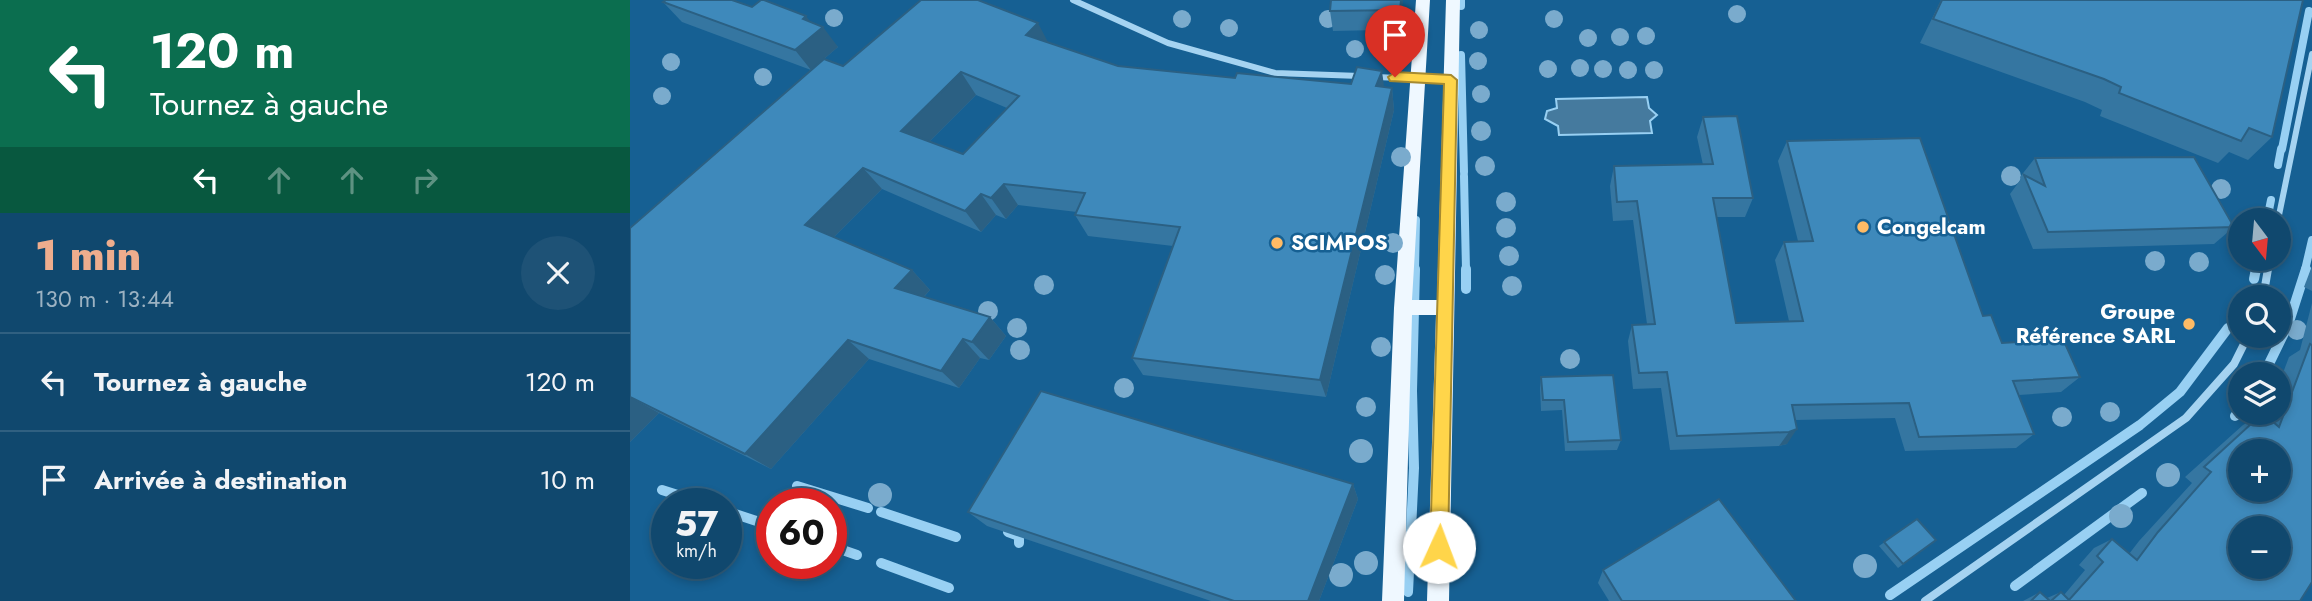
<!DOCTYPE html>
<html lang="fr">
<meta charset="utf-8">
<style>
:root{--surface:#10486e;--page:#1e5276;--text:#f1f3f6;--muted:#9cb2c2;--line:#306081;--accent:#eead8d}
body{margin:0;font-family:Jost,sans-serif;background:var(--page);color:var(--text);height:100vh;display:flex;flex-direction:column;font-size:26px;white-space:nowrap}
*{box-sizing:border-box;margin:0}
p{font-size:23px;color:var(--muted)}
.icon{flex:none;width:38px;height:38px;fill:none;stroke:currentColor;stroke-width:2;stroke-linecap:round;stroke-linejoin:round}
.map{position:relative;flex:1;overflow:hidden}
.sheet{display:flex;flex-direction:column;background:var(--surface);width:630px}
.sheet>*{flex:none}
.guide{background:#0b6e4f;color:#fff;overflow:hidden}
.needle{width:46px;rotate:164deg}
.buttons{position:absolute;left:1598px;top:208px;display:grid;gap:14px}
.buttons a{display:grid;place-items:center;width:63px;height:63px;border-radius:50%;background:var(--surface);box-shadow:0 4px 10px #0003,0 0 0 2px var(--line);font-size:35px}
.speed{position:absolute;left:21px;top:488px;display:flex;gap:14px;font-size:35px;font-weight:700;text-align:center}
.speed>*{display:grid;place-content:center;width:91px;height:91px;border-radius:50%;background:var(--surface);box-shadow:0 4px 10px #0003,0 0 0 2px var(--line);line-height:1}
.speed small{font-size:18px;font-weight:400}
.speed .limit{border:10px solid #d22;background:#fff;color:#111}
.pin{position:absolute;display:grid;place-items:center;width:60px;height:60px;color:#fff;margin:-72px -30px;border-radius:50% 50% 50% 0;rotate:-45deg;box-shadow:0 0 7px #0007}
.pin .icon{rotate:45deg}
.me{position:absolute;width:77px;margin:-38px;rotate:2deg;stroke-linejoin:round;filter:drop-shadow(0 0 5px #0008)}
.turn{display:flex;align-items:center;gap:24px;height:147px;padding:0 35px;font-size:32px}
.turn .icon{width:91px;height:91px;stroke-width:2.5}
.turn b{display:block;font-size:49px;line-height:60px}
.lanes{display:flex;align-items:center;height:66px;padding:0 35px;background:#0003;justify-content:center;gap:35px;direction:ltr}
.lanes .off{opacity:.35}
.round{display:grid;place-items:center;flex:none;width:74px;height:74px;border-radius:37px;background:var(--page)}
.headline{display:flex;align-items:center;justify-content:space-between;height:119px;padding:0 35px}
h1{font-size:42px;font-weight:800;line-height:52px;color:var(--accent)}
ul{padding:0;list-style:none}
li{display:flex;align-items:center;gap:21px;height:98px;padding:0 35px;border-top:2px solid var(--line)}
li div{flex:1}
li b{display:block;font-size:26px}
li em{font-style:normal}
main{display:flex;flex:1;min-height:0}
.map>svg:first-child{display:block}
.water{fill:#457a9e;stroke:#98d0f3;stroke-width:2}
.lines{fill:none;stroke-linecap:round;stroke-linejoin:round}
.stream-far1{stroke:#98d0f3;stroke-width:8}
.stream{stroke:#98d0f3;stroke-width:10}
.minor-far1{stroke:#a5d3f1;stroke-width:6}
.minor{stroke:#a5d3f1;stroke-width:8}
.primary{fill:#eff8ff;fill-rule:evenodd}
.tree{fill:#7aabcd}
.wall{fill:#3576a1;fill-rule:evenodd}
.shaded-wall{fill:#2b6083}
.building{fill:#3e89bb;stroke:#2b6083;stroke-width:2;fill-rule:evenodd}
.route{fill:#ffd54a;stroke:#a68a30;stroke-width:2}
.poi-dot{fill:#ffbb65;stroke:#166093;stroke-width:2.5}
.labels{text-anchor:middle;stroke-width:5;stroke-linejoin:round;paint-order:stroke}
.poi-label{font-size:21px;font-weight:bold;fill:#fff;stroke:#166093;text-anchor:start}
</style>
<main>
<section class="sheet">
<div class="guide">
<div class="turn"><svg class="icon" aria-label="left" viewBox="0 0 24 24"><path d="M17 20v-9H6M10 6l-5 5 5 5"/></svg><div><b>120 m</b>Tournez à gauche</div></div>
<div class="lanes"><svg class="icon" aria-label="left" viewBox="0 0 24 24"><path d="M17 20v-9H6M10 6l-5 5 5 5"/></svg><svg class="icon off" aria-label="ahead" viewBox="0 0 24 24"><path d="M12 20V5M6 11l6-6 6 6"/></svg><svg class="icon off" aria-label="ahead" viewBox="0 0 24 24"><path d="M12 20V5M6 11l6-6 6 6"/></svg><svg class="icon off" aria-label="right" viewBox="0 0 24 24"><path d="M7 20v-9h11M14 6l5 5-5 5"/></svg></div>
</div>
<div class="headline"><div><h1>1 min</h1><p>130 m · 13:44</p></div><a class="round"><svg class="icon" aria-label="close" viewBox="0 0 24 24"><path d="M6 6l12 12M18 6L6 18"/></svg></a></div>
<ul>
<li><svg class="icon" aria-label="left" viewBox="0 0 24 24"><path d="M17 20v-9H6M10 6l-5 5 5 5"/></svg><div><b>Tournez à gauche</b></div><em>120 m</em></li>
<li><svg class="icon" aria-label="arrive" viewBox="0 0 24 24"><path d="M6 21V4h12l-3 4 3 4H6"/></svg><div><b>Arrivée à destination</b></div><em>10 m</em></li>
</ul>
</section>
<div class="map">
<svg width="1682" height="601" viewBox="0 0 1682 601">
<rect width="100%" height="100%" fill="#166093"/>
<polygon class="water" points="1017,97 1019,108 1027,115 1020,121 1022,133 929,135 928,126 915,119 917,111 927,108 926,99"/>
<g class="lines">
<g class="stream-far1">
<polyline points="831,0 831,6"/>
<polyline points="831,55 834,172"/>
<polyline points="1652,149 1679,11"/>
<polyline points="1648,165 1651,149"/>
<polyline points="834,176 836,270"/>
<polyline points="1637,220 1641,200"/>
<polyline points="785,270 786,220"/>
<polyline points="1626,270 1628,259"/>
<polyline points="1675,270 1682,240"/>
</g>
<g class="stream">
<polyline points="836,269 836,289"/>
<polyline points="1624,279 1626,269"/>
<polyline points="1634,374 1658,325 1676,269"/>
<polyline points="1605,416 1610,411"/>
<polyline points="167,486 238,508"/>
<polyline points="32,490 76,504"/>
<polyline points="96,511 142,526"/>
<polyline points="251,512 326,537"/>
<polyline points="378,532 389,536 389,543"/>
<polyline points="201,546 227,555"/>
<polyline points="251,563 319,588"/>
<polyline points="1385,586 1512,493"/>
<polyline points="778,592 784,468 782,391 785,269"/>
<polyline points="1260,595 1510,425 1550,392 1598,328"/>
</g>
<g class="minor-far1">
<polyline points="443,0 538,43 645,73 730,76"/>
<polyline points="745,77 821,80"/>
<polyline points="1648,220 1682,54"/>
<polyline points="1638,270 1640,259"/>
</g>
<g class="minor">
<polyline points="1633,298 1638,269"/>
<polyline points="1295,601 1556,418 1604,364 1618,336"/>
</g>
<polygon class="primary" points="786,0 800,0 782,300 807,300 816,0 830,0 819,601 797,601 806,315 782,315 774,601 752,601 764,308"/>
</g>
<g class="tree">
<circle cx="1107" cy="14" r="9"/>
<circle cx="204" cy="18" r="9"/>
<circle cx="552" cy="19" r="9"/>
<circle cx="698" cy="19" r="9"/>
<circle cx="924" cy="19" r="9"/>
<circle cx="599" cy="28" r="9"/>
<circle cx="849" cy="30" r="9"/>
<circle cx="1016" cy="36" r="9"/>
<circle cx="990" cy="37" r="9"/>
<circle cx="958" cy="38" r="9"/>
<circle cx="725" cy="49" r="9"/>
<circle cx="848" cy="61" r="9"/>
<circle cx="41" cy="62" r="9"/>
<circle cx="950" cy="68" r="9"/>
<circle cx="918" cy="69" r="9"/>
<circle cx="973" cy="69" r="9"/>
<circle cx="998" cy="70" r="9"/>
<circle cx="1024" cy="70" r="9"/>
<circle cx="133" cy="77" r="9"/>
<circle cx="851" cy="94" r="9"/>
<circle cx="32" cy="96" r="9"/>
<circle cx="851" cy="131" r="10"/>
<circle cx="771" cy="157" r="10"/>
<circle cx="855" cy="166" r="10"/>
<circle cx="1381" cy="176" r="10"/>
<circle cx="1591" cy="189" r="10"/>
<circle cx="876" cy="202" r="10"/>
<circle cx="876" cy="228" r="10"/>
<circle cx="763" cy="243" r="10"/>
<circle cx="879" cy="256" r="10"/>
<circle cx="1525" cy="261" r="10"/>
<circle cx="1569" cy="262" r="10"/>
<circle cx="755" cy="275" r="10"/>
<circle cx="414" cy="285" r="10"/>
<circle cx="882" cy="286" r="10"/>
<circle cx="358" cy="311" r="10"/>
<circle cx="387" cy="328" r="10"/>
<circle cx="1667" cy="330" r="10"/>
<circle cx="751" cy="347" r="10"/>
<circle cx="390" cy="350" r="10"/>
<circle cx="940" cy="359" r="10"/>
<circle cx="494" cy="388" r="10"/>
<circle cx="736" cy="407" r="10"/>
<circle cx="1480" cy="412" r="10"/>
<circle cx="1432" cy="417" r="10"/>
<circle cx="731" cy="451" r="12"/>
<circle cx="1538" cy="475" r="12"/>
<circle cx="250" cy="495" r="12"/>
<circle cx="1491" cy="516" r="12"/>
<circle cx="736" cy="563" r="12"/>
<circle cx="1235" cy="566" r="12"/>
<circle cx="711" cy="575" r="12"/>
</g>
<g class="wall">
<polygon points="701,0 772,12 780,31 774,59 750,58 748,38 750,30 703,31 700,11"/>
<polygon points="1311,0 1673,0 1642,137 1618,160 1599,152 1588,163 1470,116 1472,110 1455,102 1290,43"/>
<polygon points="33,2 180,22 208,47 181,70 52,22"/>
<path d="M418 42 488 66 605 78 762 88 764 110 696 397 513 375 502 358 543 246 458 236 445 215 447 212 388 205 376 219 366 215 351 232 252 189 204 237 282 270 300 290 294 297 360 317 376 336 359 360 350 358 329 388 239 359 141 469 29 413 0 442V228L213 66ZM346 95 377 108 333 154 299 142Z"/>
<polygon points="1073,117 1123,198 1115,217 1086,217 1106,323 1159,321 1145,260 1154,242 1168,241 1148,161 1157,141 1353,316 1372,343 1450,377 1431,392 1389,395 1404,434 1386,448 1275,451 1265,418 1165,420 1157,444 1149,446 1040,450 1031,388 1003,389 998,341 1002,325 1017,324 1003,220 983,221 980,186 984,166 1073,165 1067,137"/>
<polygon points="1405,158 1604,227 1584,244 1403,249 1380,194 1391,179 1390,177"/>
<polygon points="1682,266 1682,291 1674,287"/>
<polygon points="1682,303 1682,582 1670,601 1393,601 1410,592 1417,598 1431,592 1434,595 1455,570 1449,565 1464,548 1482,539 1499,554 1509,541 1562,483 1555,477 1613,425 1633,413 1637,417 1638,413 1648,413 1648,386 1659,357 1670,350"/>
<polygon points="911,377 991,440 987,450 935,451 932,410 911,411 910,388"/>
<polygon points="723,484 728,499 689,601 581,601 357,526 338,512"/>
<polygon points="1287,519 1306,540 1268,568 1249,546"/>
<polygon points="973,570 1166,601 979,601 968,583"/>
</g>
<g class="shaded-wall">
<polygon points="771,0 773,0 772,30 770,10"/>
<polygon points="778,12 780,31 774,59 773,40"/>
<polygon points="176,16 188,32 193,27 208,47 181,70 165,50 173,19"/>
<polygon points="408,23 420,46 396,35"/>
<polygon points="752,71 755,94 746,86"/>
<polygon points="331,72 346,95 288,153 271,131"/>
<polygon points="762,88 764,110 696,397 690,380"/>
<polygon points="233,168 252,189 196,245 175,225"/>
<polygon points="374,184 388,205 376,219 361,198"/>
<polygon points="351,194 366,215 351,232 335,211"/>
<polygon points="282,270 300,290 284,307 265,288"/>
<polygon points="360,317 376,336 359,360 342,342"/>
<polygon points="333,339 350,358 329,388 311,371"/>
<polygon points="218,340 239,359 141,469 115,454"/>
<polygon points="0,397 29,413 0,442"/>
<polygon points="1167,429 1157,444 1149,446 1159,432"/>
<polygon points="723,484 728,499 689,601 678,601"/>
</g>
<g class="building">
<polygon points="36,0 102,0 122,7 131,0 134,0 176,16 173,19 193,27 165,50 33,2"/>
<path d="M291 0H348L408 23 396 35 488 66 605 78 607 73 721 84 727 67 752 71 746 86 762 88 690 380 502 358 550 227 445 215 455 193 374 184 361 198 351 194 335 211 233 168 175 225 282 270 265 288 360 317 342 342 333 339 311 371 218 340 115 454 0 397V228L194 59 213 66ZM331 72 389 96 333 154 271 131Z"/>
<polygon points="701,0 771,0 770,10 700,11"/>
<polygon points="1312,0 1673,0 1642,137 1619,128 1611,141 1489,93 1491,87 1474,79 1303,19"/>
<polygon points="755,11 778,12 773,40 748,38"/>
<polygon points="1107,116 1123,198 1083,198 1106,323 1173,321 1154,242 1183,241 1157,141 1290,138 1353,316 1361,315 1372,343 1433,339 1450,377 1383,381 1404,434 1289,437 1279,403 1162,405 1167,429 1159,432 1047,436 1037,372 1009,373 1002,325 1025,324 1007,201 987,202 984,166 1083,164 1073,117"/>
<polygon points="1564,157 1604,227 1418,232 1394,175 1415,186 1405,158"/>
<path d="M1680 344 1682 345V582L1670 601H1421L1431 592 1439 600 1473 562 1467 556 1482 539 1507 560 1528 532 1581 472 1574 467 1633 413 1649 427ZM1610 452H1648V490H1610ZM1610 528H1648V567H1610Z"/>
<polygon points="983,375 991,440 938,442 934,400 913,400 911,377"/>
<polygon points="411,391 723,484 678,601 604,601 338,512"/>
<polygon points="1089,499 1166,601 992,601 973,570"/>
<polygon points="1287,519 1306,540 1273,564 1254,542"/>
<polygon points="1410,592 1420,601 1401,601"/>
</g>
<polygon class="route" points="765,72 821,75 827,80 818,547 816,554 809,557 803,554 800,547 814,84 760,81 758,77"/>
<g class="poi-dot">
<circle cx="1233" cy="227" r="7"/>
<circle cx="647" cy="243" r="7"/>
<circle cx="1559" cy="324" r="7"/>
</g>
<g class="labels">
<g class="poi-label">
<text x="1247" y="234">Congelcam</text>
<text x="661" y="250">SCIMPOS</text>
<text x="1545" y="319" text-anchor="end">Groupe<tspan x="1545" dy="24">Référence SARL</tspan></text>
</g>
</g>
</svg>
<div class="buttons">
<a><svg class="needle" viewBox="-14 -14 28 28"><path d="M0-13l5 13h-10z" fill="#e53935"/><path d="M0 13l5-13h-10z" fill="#9cb2c2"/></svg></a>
<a><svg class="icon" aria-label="search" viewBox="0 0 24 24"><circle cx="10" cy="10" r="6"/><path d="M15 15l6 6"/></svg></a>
<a><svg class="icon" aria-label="layers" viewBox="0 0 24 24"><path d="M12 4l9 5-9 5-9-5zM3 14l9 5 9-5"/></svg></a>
<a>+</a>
<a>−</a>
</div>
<div class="speed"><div>57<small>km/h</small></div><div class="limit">60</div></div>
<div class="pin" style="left:765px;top:77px;background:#d93025"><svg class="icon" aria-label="arrive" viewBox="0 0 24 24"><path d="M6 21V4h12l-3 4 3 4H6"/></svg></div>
<svg class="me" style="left:809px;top:547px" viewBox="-20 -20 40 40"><circle r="19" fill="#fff"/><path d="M0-13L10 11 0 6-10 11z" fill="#ffd54a"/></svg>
</div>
</main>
